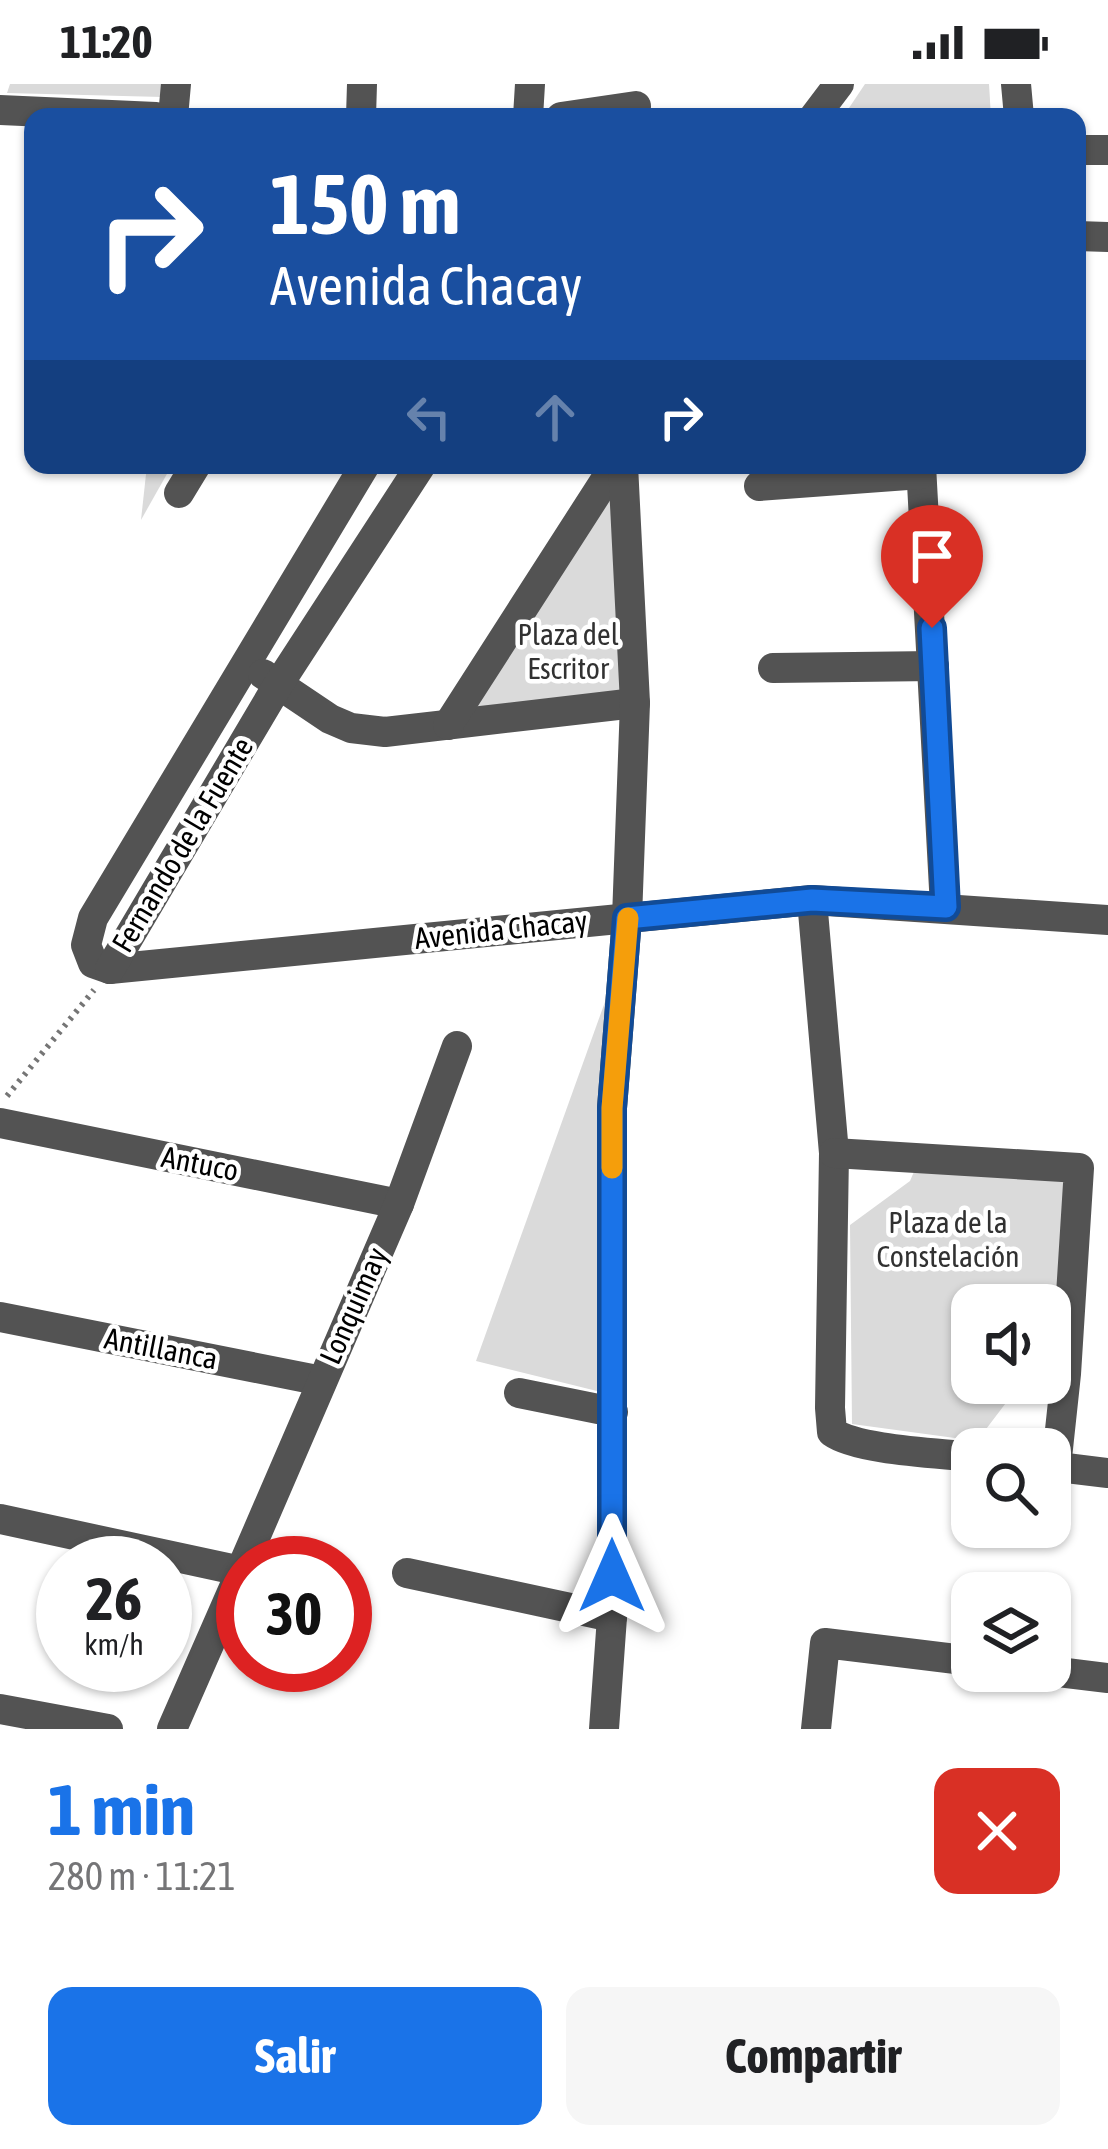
<!DOCTYPE html>
<html lang="es">
<meta charset="utf-8">
<style>
:root{--surface:#fff;--page:#f6f6f6;--text:#202124;--muted:#757577;--accent:#1a73e8}
body{margin:0;font-family:"Asap Condensed",sans-serif;background:var(--page);color:var(--text);height:100vh;display:flex;flex-direction:column;font-size:45px;white-space:nowrap}
*{box-sizing:border-box;margin:0}
p{font-size:39px;color:var(--muted)}
.icon{flex:none;width:66px;height:66px;fill:none;stroke:currentColor;stroke-width:2;stroke-linecap:round;stroke-linejoin:round}
.map{position:relative;height:1645px;overflow:hidden}
.details{display:flex;flex-direction:column;background:var(--surface);flex:1}
.details>*{flex:none}
.top-card{position:absolute;left:24px;top:24px;width:1062px;height:366px;border-radius:24px;box-shadow:0 3px 9px #0004;background:#1a4fa0;color:#fff;overflow:hidden}
.tools{position:absolute;left:951px;top:1200px;display:grid;gap:24px}
.tools a{display:grid;place-items:center;width:120px;height:120px;border-radius:24px;background:var(--surface);box-shadow:0 3px 9px #0004;font-size:60px}
.speed{position:absolute;left:36px;top:1452px;display:flex;gap:24px;font-size:60px;font-weight:700;text-align:center}
.speed>*{display:grid;place-content:center;width:156px;height:156px;border-radius:50%;background:var(--surface);box-shadow:0 3px 9px #0004;line-height:1}
.speed small{font-size:30px;font-weight:400}
.speed .limit{border:18px solid #d22;background:#fff;color:#111}
.pin{position:absolute;display:grid;place-items:center;width:102px;height:102px;color:#fff;margin:-123px -51px;border-radius:50% 50% 50% 0;rotate:-45deg;box-shadow:0 0 12px #0007}
.pin .icon{rotate:45deg}
.me{position:absolute;width:132px;margin:-66px;rotate:0deg;stroke-linejoin:round;filter:drop-shadow(0 0 9px #0008)}
.turn{display:flex;align-items:center;gap:42px;height:252px;padding:0 48px;font-size:54px}
.turn .icon{width:156px;height:156px;stroke-width:2.5}
.turn b{display:block;font-size:84px;line-height:102px}
.lanes{display:flex;align-items:center;height:114px;padding:0 48px;background:#0003;justify-content:center;gap:60px;direction:ltr}
.lanes .off{opacity:.35}
.round{display:grid;place-items:center;flex:none;width:126px;height:126px;border-radius:24px;background:var(--page)}
.summary{display:flex;align-items:center;justify-content:space-between;height:204px;padding:0 48px}
h1{font-size:72px;font-weight:700;line-height:90px;color:var(--accent)}
.action{display:flex;gap:24px;margin-top:auto;padding:24px 48px}
.action a{flex:1;height:138px;border-radius:24px;background:var(--accent);color:#fff;font-size:48px;font-weight:700;line-height:138px;text-align:center}
.action a+a{background:var(--page);color:var(--text)}
.status{display:flex;justify-content:space-between;align-items:center;height:84px;padding:0 60px;background:var(--surface);direction:ltr}
.status svg{height:33px;fill:currentColor}
.map>svg:first-child{display:block}
.green{fill:#dadada}
.lines{fill:none;stroke-linecap:round;stroke-linejoin:round}
.path{stroke:#757575;stroke-width:6;stroke-dasharray:3 6;stroke-linecap:butt}
.minor{stroke:#535353;stroke-width:30}
.route-casing{stroke:#114b97;stroke-width:30}
.route{stroke:#1a73e8;stroke-width:21}
.slow{stroke:#f59e0b;stroke-width:21}
.labels{text-anchor:middle;stroke-width:9;stroke-linejoin:round;paint-order:stroke}
.park-label{font-size:30px;fill:#313131;stroke:#fff}
.street-label{font-size:30px;fill:#000;stroke:#fff}
</style>
<div class="status"><b>11:20</b><svg viewBox="0 0 49 12"><path d="M0 12V9h3v3zM5 12V6h3v6zM10 12V3h3v9zM15 12V0h3v12zM26 1h20v11H26zM47 4h2v5h-2z"/></svg></div>
<div class="map">
<svg width="1108" height="1645" viewBox="0 0 1108 1645">
<rect width="100%" height="100%" fill="#fff"/>
<g class="green">
<polygon points="10,0 163,0 162,13 7,9"/>
<polygon points="865,0 989,0 991,33 843,33"/>
<polygon points="147,381 172,381 141,436"/>
<polygon points="616,394 625,614 462,633"/>
<polygon points="606,915 601,1308 476,1277"/>
<polygon points="916,1083 1072,1095 1053,1291 1050,1292 1050,1221 972,1221 972,1299 1021,1299 977,1357 852,1340 850,1141 910,1097"/>
</g>
<g class="lines">
<polyline class="path" points="7,1012 94,906"/>
<g class="minor">
<polyline points="1016,0 1019,33"/>
<polyline points="0,26 156,33"/>
<polyline points="173,33 176,0"/>
<polyline points="361,33 362,0"/>
<polyline points="528,33 530,0"/>
<polyline points="561,33 636,22"/>
<polyline points="814,33 839,0"/>
<polyline points="1077,66 1108,66"/>
<polyline points="1077,152 1108,153"/>
<polyline points="365,381 93,834 86,861 93,879 110,885 812,816 1108,836"/>
<polyline points="921,381 945,823"/>
<polyline points="759,402 921,390"/>
<polyline points="179,409 196,381"/>
<polyline points="773,584 934,582"/>
<polyline points="263,590 330,635 351,644 385,648 635,619"/>
<polyline points="448,641 615,381"/>
<path d="M812 816 834 1069 830 1324 832 1348C857 1366 938 1369 972 1373"/>
<polyline points="110,885 278,601 421,381"/>
<polyline points="0,1039 399,1120"/>
<polyline points="834,1069 1079,1084 1066,1290 1056,1383"/>
<polyline points="0,1233 322,1297"/>
<polyline points="519,1309 613,1328"/>
<polyline points="1050,1382 1108,1389"/>
<polyline points="0,1435 241,1487"/>
<polyline points="244,1479 399,1120 457,962"/>
<polyline points="407,1489 612,1533"/>
<polyline points="1050,1587 1108,1594"/>
<polyline points="0,1625 108,1645"/>
<polyline points="172,1645 243,1483"/>
<polyline points="604,1645 612,1533 612,1024 627,834 635,619 623,381"/>
<polyline points="816,1645 825,1559 972,1577"/>
</g>
</g>
<g class="lines">
<defs>
<polyline id="route" points="612,1492 612,1024 627,834 812,816 946,823 932,544"/>
</defs>
<use href="#route" class="route-casing"/>
<use href="#route" class="route"/>
<polyline class="slow" points="612,1084 612,1024 628,834"/>
</g>
<g class="labels">
<g class="park-label">
<text x="568" y="561">Plaza del<tspan x="568" dy="34">Escritor</tspan></text>
<text x="948" y="1149">Plaza de la<tspan x="948" dy="34">Constelación</tspan></text>
</g>
<g class="street-label">
<text transform="translate(183 761) rotate(-59)" y="10">Fernando de la Fuente</text>
<text transform="translate(501 846) rotate(-6)" y="10">Avenida Chacay</text>
<text transform="translate(200 1080) rotate(11)" y="10">Antuco</text>
<text transform="translate(354 1222) rotate(-66)" y="10">Lonquimay</text>
<text transform="translate(161 1265) rotate(11)" y="10">Antillanca</text>
</g>
</g>
</svg>
<div class="tools">
<a><svg class="icon" aria-label="sound" viewBox="0 0 24 24"><path d="M4 9h4l5-4v14l-5-4H4zM17 9q2 3 0 6"/></svg></a>
<a><svg class="icon" aria-label="search" viewBox="0 0 24 24"><circle cx="10" cy="10" r="6"/><path d="M15 15l6 6"/></svg></a>
<a><svg class="icon" aria-label="layers" viewBox="0 0 24 24"><path d="M12 4l9 5-9 5-9-5zM3 14l9 5 9-5"/></svg></a>
</div>
<div class="speed"><div>26<small>km/h</small></div><div class="limit">30</div></div>
<div class="pin" style="left:932px;top:544px;background:#d93025"><svg class="icon" aria-label="arrive" viewBox="0 0 24 24"><path d="M6 21V4h12l-3 4 3 4H6"/></svg></div>
<svg class="me" style="left:612px;top:1492px" viewBox="-20 -20 40 40"><path d="M0-17L14 15 0 8-14 15z" fill="#1a73e8" stroke="#fff" stroke-width="4"/></svg>
<div class="top-card">
<div class="turn"><svg class="icon" aria-label="right" viewBox="0 0 24 24"><path d="M7 20v-9h11M14 6l5 5-5 5"/></svg><div><b>150 m</b>Avenida Chacay</div></div>
<div class="lanes"><svg class="icon off" aria-label="left" viewBox="0 0 24 24"><path d="M17 20v-9H6M10 6l-5 5 5 5"/></svg><svg class="icon off" aria-label="ahead" viewBox="0 0 24 24"><path d="M12 20V5M6 11l6-6 6 6"/></svg><svg class="icon" aria-label="right" viewBox="0 0 24 24"><path d="M7 20v-9h11M14 6l5 5-5 5"/></svg></div>
</div>
</div>
<section class="details">
<div class="summary"><div><h1>1 min</h1><p>280 m · 11:21</p></div><a class="round" style="background:#d93025;color:#fff"><svg class="icon" aria-label="close" viewBox="0 0 24 24"><path d="M6 6l12 12M18 6L6 18"/></svg></a></div>
<div class="action"><a>Salir</a><a>Compartir</a></div>
</section>
